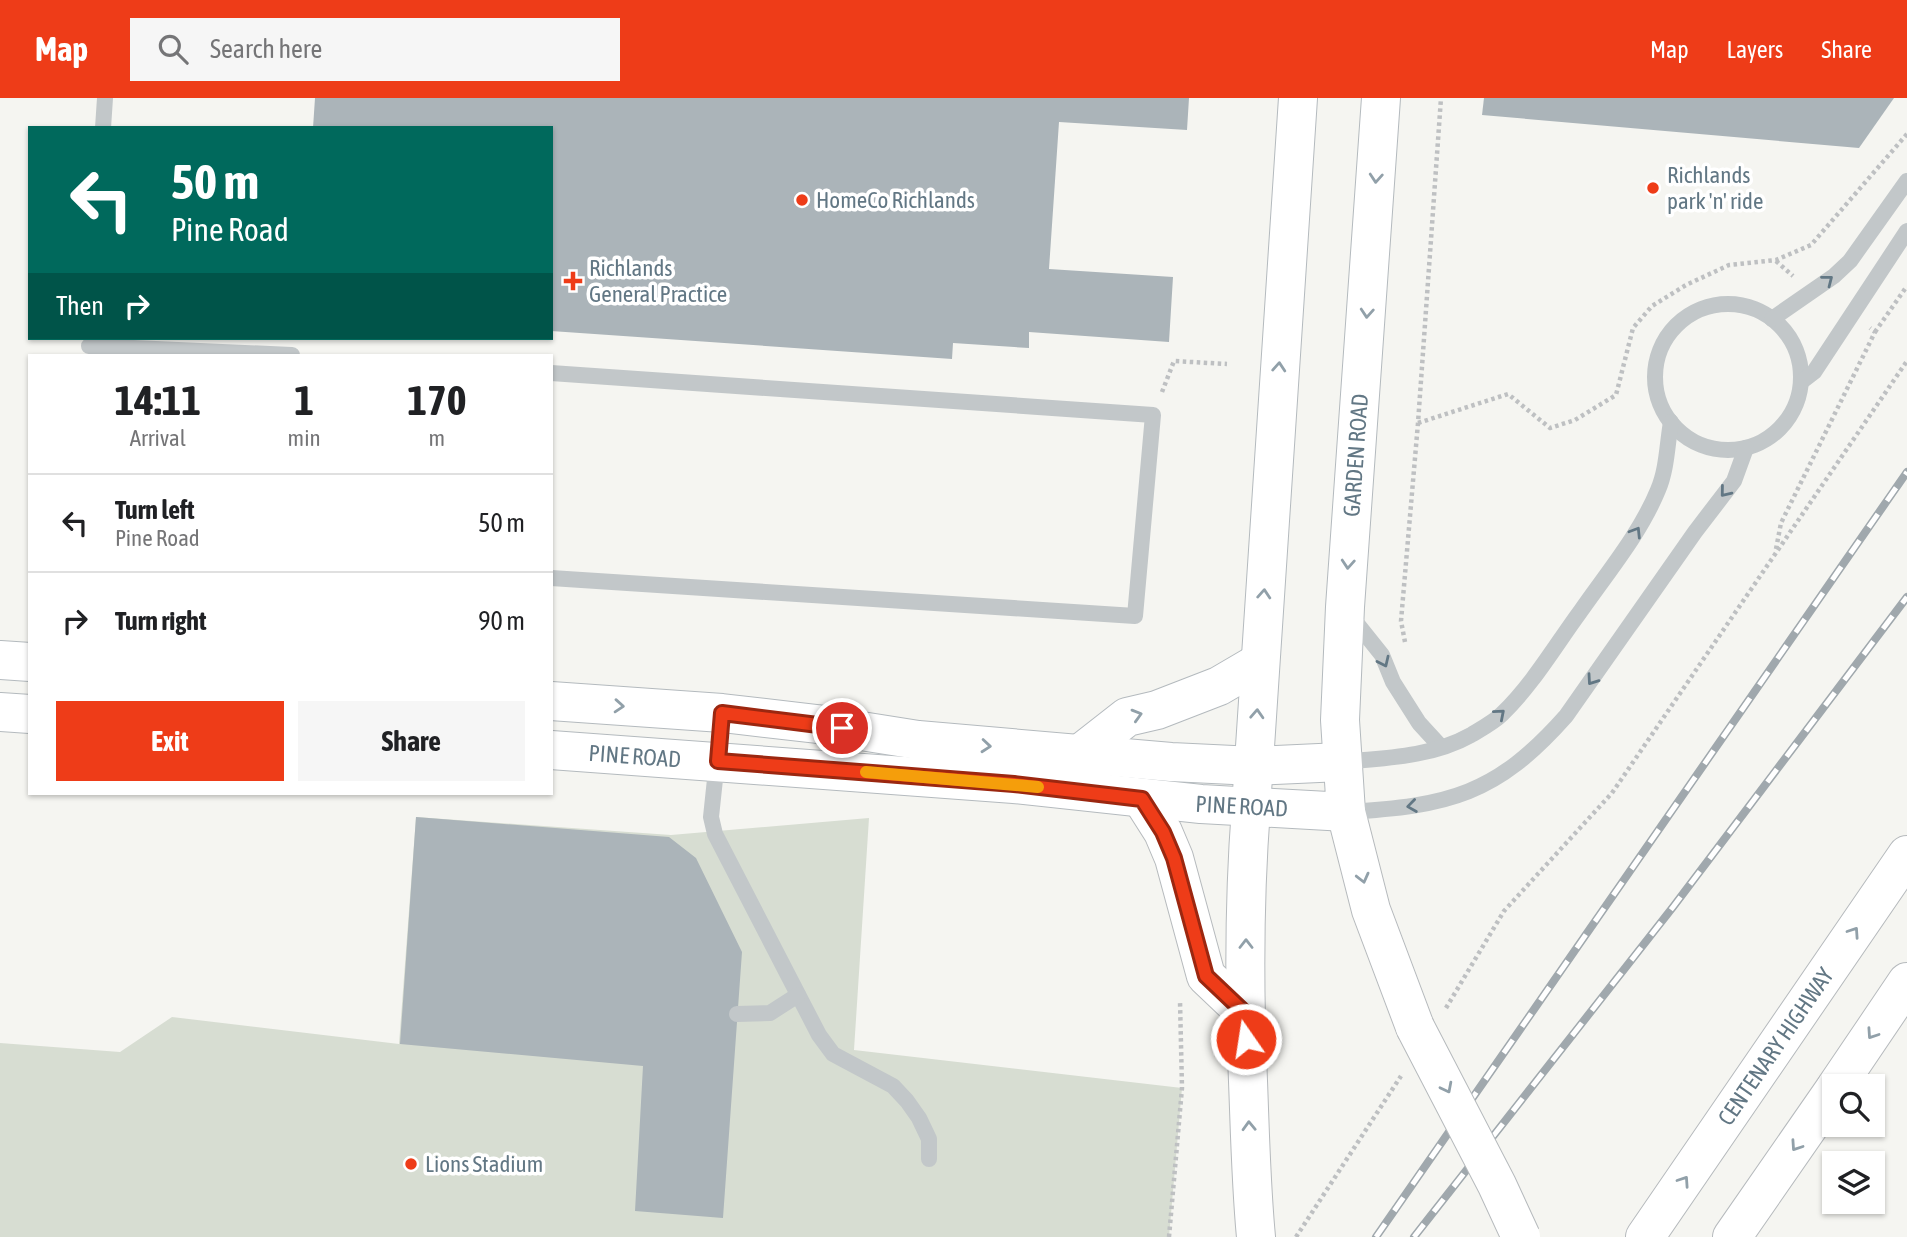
<!DOCTYPE html>
<style>
:root{--surface:#fff;--page:#f6f6f6;--text:#202124;--muted:#757577;--line:#e0e0e0;--accent:#ee3c18}
body{margin:0;font-family:"Asap Condensed",sans-serif;background:var(--page);color:var(--text);height:100vh;display:flex;flex-direction:column;font-size:26px;white-space:nowrap}
*{box-sizing:border-box;margin:0}
p{font-size:23px;color:var(--muted)}
.icon{flex:none;width:38px;height:38px;fill:none;stroke:currentColor;stroke-width:2;stroke-linecap:round;stroke-linejoin:round}
.map{position:relative;flex:1;overflow:hidden}
.details{position:absolute;left:28px;top:256px;width:525px;height:441px;display:flex;flex-direction:column;background:var(--surface);border-radius:0px;box-shadow:0 2px 5px #0004}
.details>*{flex:none}
.guide{position:absolute;left:28px;top:28px;width:525px;height:214px;border-radius:0px;box-shadow:0 2px 5px #0004;background:#00695c;color:#fff;overflow:hidden}
.fabs{position:absolute;left:1822px;top:976px;display:grid;gap:14px}
.fabs a{display:grid;place-items:center;width:63px;height:63px;border-radius:0px;background:var(--surface);box-shadow:0 2px 5px #0004;font-size:35px}
.pin{position:absolute;display:grid;place-items:center;width:60px;height:60px;color:#fff;margin:-30px;border:4px solid #fff;border-radius:50%;box-shadow:0 2px 7px #0007}
.me{position:absolute;width:77px;margin:-38px;rotate:347deg;stroke-linejoin:round;filter:drop-shadow(0 0 5px #0008)}
.turn{display:flex;align-items:center;gap:24px;height:147px;padding:0 28px;font-size:32px}
.turn .icon{width:91px;height:91px;stroke-width:2.5}
.turn b{display:block;font-size:49px;line-height:60px}
.then{display:flex;align-items:center;height:66px;padding:0 28px;background:#0003;gap:14px;font-size:26px}
.eta{display:flex;justify-content:space-evenly;align-items:center;height:119px;text-align:center}
.eta b{font-size:42px;font-weight:700;line-height:49px}
.cta{display:flex;gap:14px;margin-top:auto;padding:14px 28px}
.cta a{flex:1;height:80px;border-radius:0px;background:var(--accent);color:#fff;font-size:28px;font-weight:700;line-height:80px;text-align:center}
.cta a+a{background:var(--page);color:var(--text)}
ul{padding:0;list-style:none}
li{display:flex;align-items:center;gap:21px;height:98px;padding:0 28px;border-top:2px solid var(--line)}
li div{flex:1}
li b{display:block;font-size:26px}
li em{font-style:normal}
header{display:flex;align-items:center;gap:42px;box-sizing:border-box;height:98px;padding:0 35px;background:var(--accent);color:#fff}
header strong{font-size:33px}
nav{display:flex;gap:38px;margin-inline-start:auto;font-size:24px}
.search{width:490px;height:63px;background:var(--page);display:flex;align-items:center;gap:18px;box-sizing:border-box;padding:0 24px;border-radius:0px;color:var(--muted);font-size:26px}
.map>svg:first-child{display:block}
.green{fill:#d7ddd2}
.building{fill:#abb4b9}
.lines{fill:none;stroke-linecap:round;stroke-linejoin:round}
.secondary-casing{stroke:#b4babe;stroke-width:40}
.highway-casing{stroke:#b6babd;stroke-width:40}
.path{stroke:#bec0c2;stroke-width:4.5;stroke-dasharray:3.5 3.5;stroke-linecap:butt}
.lane{stroke:#c2c7c9;stroke-width:16}
.secondary{stroke:#fff;stroke-width:38}
.highway{stroke:#fff;stroke-width:38}
.rail-casing{stroke:#a0a8ad;stroke-width:8}
.rail{stroke:#fff;stroke-width:5;stroke-dasharray:16;stroke-linecap:butt}
.highway-bridge-casing{stroke:#b6babd;stroke-width:40;stroke-linecap:butt}
.highway-bridge{stroke:#fff;stroke-width:38}
.oneway{stroke:#91a0a9}
.oneway2{stroke:#627784}
.route-casing{stroke:#9b2710;stroke-width:18}
.route{stroke:#ee3c18;stroke-width:12}
.slow{stroke:#f59e0b;stroke-width:12}
.poi-dot{fill:#ee3c18;stroke:#fff;stroke-width:2.5}
.labels{text-anchor:middle;stroke-width:7;stroke-linejoin:round;paint-order:stroke}
.poi-label{font-size:23px;fill:#627784;stroke:#fff;text-anchor:start}
.street-label{font-size:23px;fill:#627784;stroke:#fff}
</style>
<header>
<strong>Map</strong>
<div class="search"><svg class="icon" aria-label="search" viewBox="0 0 24 24"><circle cx="10" cy="10" r="6"/><path d="M15 15l6 6"/></svg>Search here</div>
<nav><a>Map</a><a>Layers</a><a>Share</a></nav>
</header>
<div class="map">
<svg width="1907" height="1139" viewBox="0 0 1907 1139">
<rect width="100%" height="100%" fill="#f5f5f1"/>
<polygon class="green" points="416,719 671,737 869,720 854,952 1182,990 1169,1139 0,1139 0,945 120,954 172,919 399,946"/>
<g class="building">
<polygon points="315,0 1189,0 1187,32 1059,24 1049,171 1173,179 1169,244 1029,234 1029,250 953,245 952,261 551,233 551,30 313,30"/>
<polygon points="1484,0 1894,0 1859,50 1482,17"/>
<polygon points="416,719 669,739 696,760 742,854 723,1120 635,1113 643,968 400,946"/>
</g>
<g class="lines">
<defs>
<g id="secondary">
<polyline points="0,562 30,564"/>
<polyline points="551,603 722,615 817,626 918,642 1171,664 1254,668 1341,664"/>
<polyline points="0,614 30,616"/>
<path id="s1" d="M551 652 1014 686 1201 706 1346 714 1340 622 1345 509 1381 0"/>
<polyline points="1081,655 1127,619 1157,612 1219,588 1260,564"/>
<polyline points="1252,694 1298,0"/>
</g>
<g id="highway">
<polyline points="1142,701 1163,734 1174,760 1206,878 1245,915"/>
<path d="M1251 710C1244 801 1244 892 1248 983 1250 1035 1251 1087 1256 1139"/>
<polyline points="1346,714 1371,812 1415,929"/>
<polyline points="1836,989 1907,884"/>
<path id="s2" d="M1645 1139 1907 757"/>
<polyline points="1732,1139 1834,992"/>
</g>
</defs>
<use href="#secondary" class="secondary-casing"/>
<use href="#highway" class="highway-casing"/>
<g class="path">
<polyline points="1776,163 1793,178"/>
<polyline points="1875,234 1907,188"/>
<polyline points="1162,294 1174,263 1227,266"/>
<polyline points="1418,325 1508,296 1550,330 1575,322 1616,297 1633,230 1652,208 1686,187 1729,167 1776,162 1811,147 1907,36"/>
<polyline points="1776,451 1781,425 1875,234 1870,230"/>
<polyline points="1405,544 1401,523 1418,325 1441,0"/>
<polyline points="1446,910 1504,813 1612,695 1907,263"/>
<polyline points="1169,1139 1182,990 1180,903"/>
<polyline points="1296,1139 1401,978"/>
</g>
<g class="lane">
<polyline points="103,30 105,0"/>
<circle cx="1728" cy="279" r="73"/>
<polyline points="1772,221 1834,178 1850,163 1907,83"/>
<polyline points="89,248 292,257"/>
<polyline points="551,275 1153,317 1135,518 551,480"/>
<polyline points="1801,284 1814,274 1907,133"/>
<polyline points="1350,517 1382,557 1393,584 1419,625 1441,649"/>
<polyline points="722,615 711,719 715,736 819,937 833,956 893,988 907,1003 919,1020 929,1041 929,1061"/>
<path d="M1341 664C1385 660 1432 659 1471 637 1481 631 1494 624 1502 616 1533 586 1555 548 1580 514 1607 475 1640 436 1658 392 1667 371 1667 347 1671 324"/>
<path d="M1346 714C1449 708 1496 697 1566 618L1695 434 1734 383 1746 350"/>
<polyline points="737,916 770,915 798,897"/>
</g>
<use href="#secondary" class="secondary"/>
<use href="#highway" class="highway"/>
<defs>
<g id="rail">
<polyline points="1376,1139 1907,374"/>
<polyline points="1414,1139 1673,809 1907,499"/>
</g>
</defs>
<use href="#rail" class="rail-casing"/>
<use href="#rail" class="rail"/>
<defs>
<polyline id="highway-bridge" points="1415,929 1497,1087 1521,1139"/>
</defs>
<use href="#highway-bridge" class="highway-bridge-casing"/>
<use href="#highway-bridge" class="highway-bridge"/>
</g>
<defs><path id="oneway-chevron" d="M-2-3.5L2.5 0L-2 3.5" fill="none" stroke-width="1.6" stroke-linecap="round" stroke-linejoin="round" transform="scale(1.75)"/></defs>
<g class="oneway">
<use href="#oneway-chevron" transform="translate(1376 80) rotate(94)"/>
<use href="#oneway-chevron" transform="translate(1367 215) rotate(94)"/>
<use href="#oneway-chevron" transform="translate(1279 269) rotate(-86)"/>
<use href="#oneway-chevron" transform="translate(1348 466) rotate(94)"/>
<use href="#oneway-chevron" transform="translate(1264 496) rotate(-86)"/>
<use href="#oneway-chevron" transform="translate(619 608) rotate(4)"/>
<use href="#oneway-chevron" transform="translate(1257 616) rotate(-87)"/>
<use href="#oneway-chevron" transform="translate(1137 617) rotate(-16)"/>
<use href="#oneway-chevron" transform="translate(986 648) rotate(5)"/>
<use href="#oneway-chevron" transform="translate(1363 780) rotate(76)"/>
<use href="#oneway-chevron" transform="translate(1854 834) rotate(-56)"/>
<use href="#oneway-chevron" transform="translate(1246 846) rotate(-90)"/>
<use href="#oneway-chevron" transform="translate(1872 936) rotate(124)"/>
<use href="#oneway-chevron" transform="translate(1447 990) rotate(63)"/>
<use href="#oneway-chevron" transform="translate(1249 1028) rotate(-92)"/>
<use href="#oneway-chevron" transform="translate(1796 1048) rotate(124)"/>
<use href="#oneway-chevron" transform="translate(1684 1083) rotate(-56)"/>
</g>
<g class="oneway2">
<use href="#oneway-chevron" transform="translate(1828 182) rotate(-38)"/>
<use href="#oneway-chevron" transform="translate(1725 394) rotate(129)"/>
<use href="#oneway-chevron" transform="translate(1636 434) rotate(-58)"/>
<use href="#oneway-chevron" transform="translate(1384 564) rotate(65)"/>
<use href="#oneway-chevron" transform="translate(1592 582) rotate(125)"/>
<use href="#oneway-chevron" transform="translate(1500 616) rotate(-41)"/>
<use href="#oneway-chevron" transform="translate(1412 708) rotate(172)"/>
</g>
<g class="lines">
<defs>
<polyline id="route" points="842,630 722,615 718,663 1014,686 1142,701 1163,734 1174,760 1206,878 1245,915 1246,941"/>
</defs>
<use href="#route" class="route-casing"/>
<use href="#route" class="route"/>
<polyline class="slow" points="866,674 1038,689"/>
</g>
<g class="poi-dot">
<circle cx="1653" cy="90" r="7"/>
<circle cx="802" cy="102" r="7"/>
<path d="M569.5 172.5h7v7h7v7h-7v7h-7v-7h-7v-7h7z"/>
<circle cx="411" cy="1066" r="7"/>
</g>
<g class="labels">
<g class="poi-label">
<text x="1667" y="85">Richlands<tspan x="1667" dy="26">park 'n' ride</tspan></text>
<text x="816" y="110">HomeCo Richlands</text>
<text x="589" y="178">Richlands<tspan x="589" dy="26">General Practice</tspan></text>
<text x="425" y="1074">Lions Stadium</text>
</g>
<g class="street-label">
<text dy="8" stroke="none"><textPath href="#s1" startOffset="1155">GARDEN ROAD</textPath></text>
<text dy="8" stroke="none"><textPath href="#s1" startOffset="84">PINE ROAD</textPath></text>
<text dy="8" stroke="none"><textPath href="#s1" startOffset="693">PINE ROAD</textPath></text>
<text dy="8" stroke="none"><textPath href="#s2" startOffset="231">CENTENARY HIGHWAY</textPath></text>
</g>
</g>
</svg>
<div class="fabs">
<a><svg class="icon" aria-label="search" viewBox="0 0 24 24"><circle cx="10" cy="10" r="6"/><path d="M15 15l6 6"/></svg></a>
<a><svg class="icon" aria-label="layers" viewBox="0 0 24 24"><path d="M12 4l9 5-9 5-9-5zM3 14l9 5 9-5"/></svg></a>
</div>
<div class="pin" style="left:842px;top:630px;background:#d93025"><svg class="icon" aria-label="arrive" viewBox="0 0 24 24"><path d="M6 21V4h12l-3 4 3 4H6"/></svg></div>
<svg class="me" style="left:1246px;top:941px" viewBox="-20 -20 40 40"><circle r="17" fill="#ee3c18" stroke="#fff" stroke-width="3"/><path d="M0-11L8 9 0 5-8 9z" fill="#fff"/></svg>
<div class="guide">
<div class="turn"><svg class="icon" aria-label="left" viewBox="0 0 24 24"><path d="M17 20v-9H6M10 6l-5 5 5 5"/></svg><div><b>50 m</b>Pine Road</div></div>
<div class="then">Then<svg class="icon" aria-label="right" viewBox="0 0 24 24"><path d="M7 20v-9h11M14 6l5 5-5 5"/></svg></div>
</div>
<section class="details">
<div class="eta">
<div><b>14:11</b><p>Arrival</p></div>
<div><b>1</b><p>min</p></div>
<div><b>170</b><p>m</p></div>
</div>
<ul>
<li><svg class="icon" aria-label="left" viewBox="0 0 24 24"><path d="M17 20v-9H6M10 6l-5 5 5 5"/></svg><div><b>Turn left</b><p>Pine Road</p></div><em>50 m</em></li>
<li><svg class="icon" aria-label="right" viewBox="0 0 24 24"><path d="M7 20v-9h11M14 6l5 5-5 5"/></svg><div><b>Turn right</b></div><em>90 m</em></li>
</ul>
<div class="cta"><a>Exit</a><a>Share</a></div>
</section>
</div>
